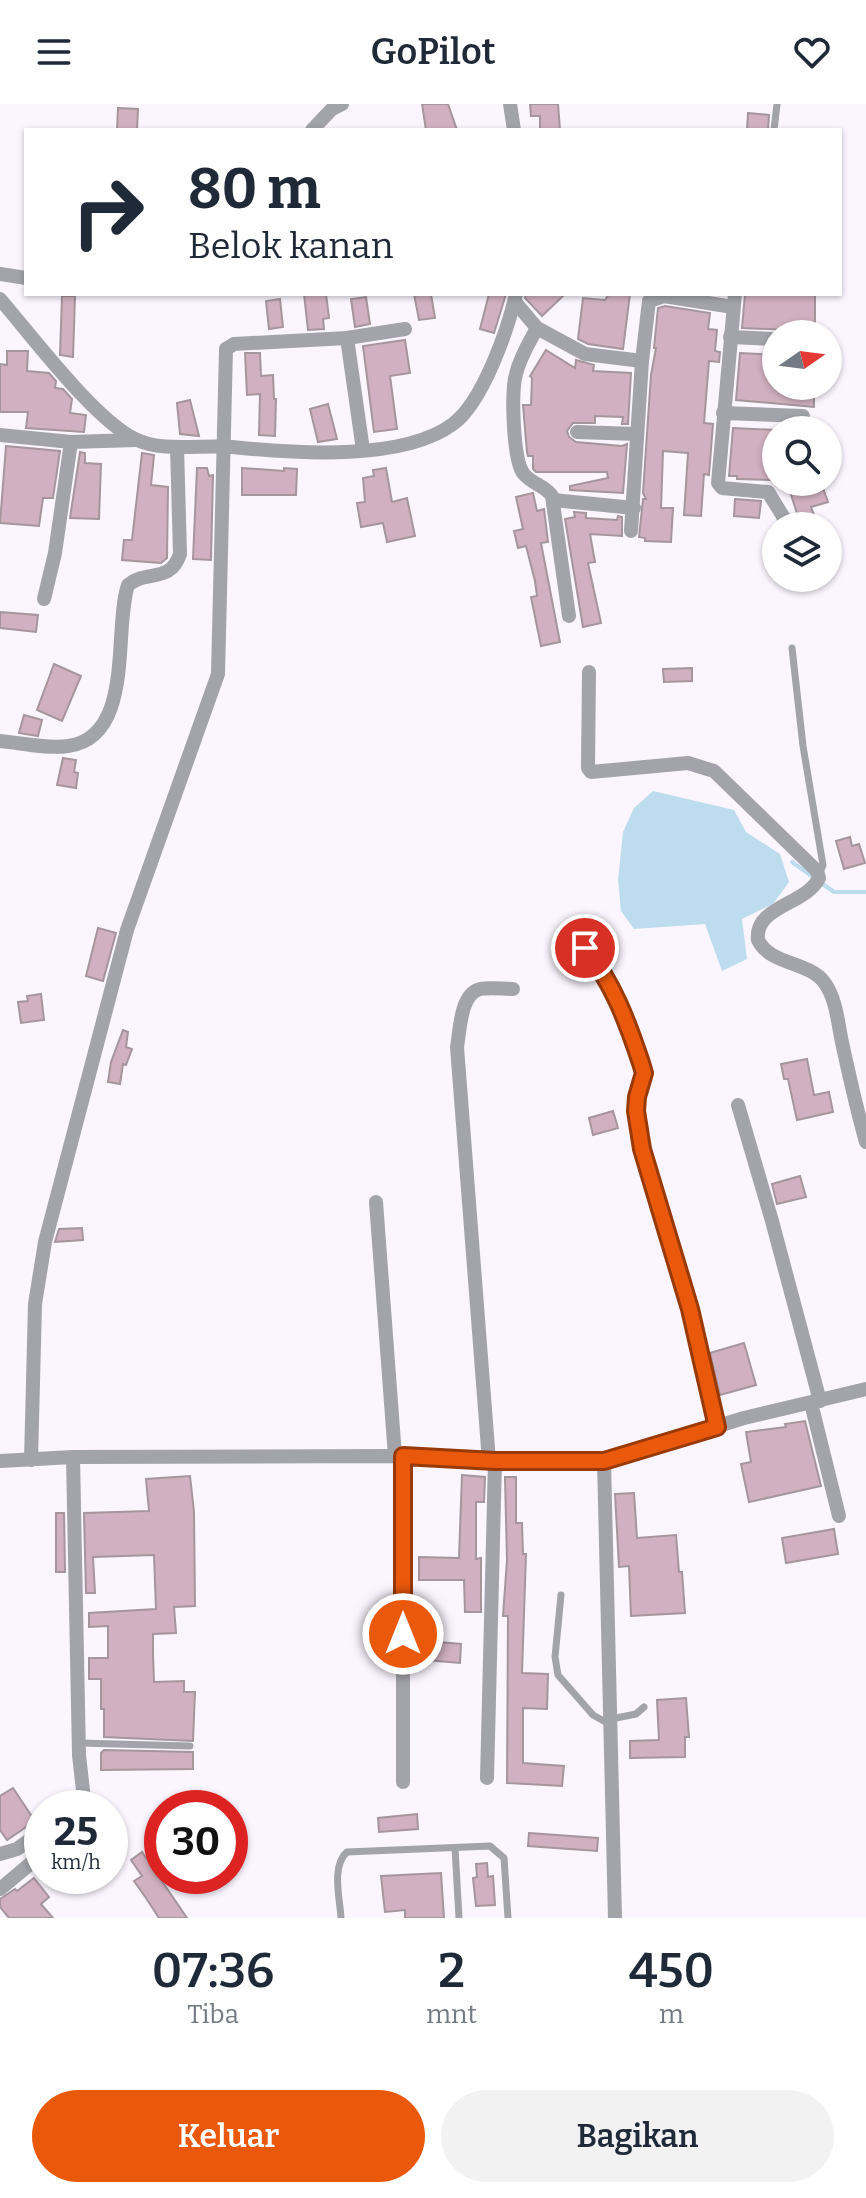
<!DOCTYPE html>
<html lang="id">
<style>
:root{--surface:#fff;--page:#f2f2f3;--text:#1f2937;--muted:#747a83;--accent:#ea580c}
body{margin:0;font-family:Bitter,serif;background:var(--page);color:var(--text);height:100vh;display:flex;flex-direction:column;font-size:30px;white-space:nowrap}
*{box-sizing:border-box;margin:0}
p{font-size:26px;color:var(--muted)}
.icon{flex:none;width:44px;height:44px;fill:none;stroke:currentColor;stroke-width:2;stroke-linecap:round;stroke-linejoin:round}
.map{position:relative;height:1814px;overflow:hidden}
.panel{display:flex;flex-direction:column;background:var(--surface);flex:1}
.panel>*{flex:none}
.hud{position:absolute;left:24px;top:24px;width:818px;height:168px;border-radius:0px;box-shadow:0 2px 6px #0004;background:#fff;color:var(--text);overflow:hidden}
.needle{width:52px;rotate:76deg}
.fabs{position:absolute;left:762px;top:216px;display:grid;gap:16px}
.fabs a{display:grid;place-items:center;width:80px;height:80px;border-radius:50%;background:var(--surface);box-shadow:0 2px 6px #0004;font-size:40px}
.speed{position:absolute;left:24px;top:1686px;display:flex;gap:16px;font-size:40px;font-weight:700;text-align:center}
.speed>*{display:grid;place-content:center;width:104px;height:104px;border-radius:50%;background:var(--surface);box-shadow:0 2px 6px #0004;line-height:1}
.speed small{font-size:20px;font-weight:400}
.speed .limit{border:12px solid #d22;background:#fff;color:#111}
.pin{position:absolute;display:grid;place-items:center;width:68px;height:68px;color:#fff;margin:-34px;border:4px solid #fff;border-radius:50%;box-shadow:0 2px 8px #0007}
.me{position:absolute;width:88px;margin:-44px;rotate:0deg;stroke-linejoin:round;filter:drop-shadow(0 0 6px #0008)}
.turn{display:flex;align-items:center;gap:28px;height:168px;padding:0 32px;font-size:36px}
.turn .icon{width:104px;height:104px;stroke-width:2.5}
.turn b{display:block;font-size:56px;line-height:68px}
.eta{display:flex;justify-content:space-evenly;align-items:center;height:136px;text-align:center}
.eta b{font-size:48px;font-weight:600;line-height:56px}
.cta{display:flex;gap:16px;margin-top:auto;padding:16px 32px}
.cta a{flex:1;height:92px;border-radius:48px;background:var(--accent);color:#fff;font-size:32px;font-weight:600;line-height:92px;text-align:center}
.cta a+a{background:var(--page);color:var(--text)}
header{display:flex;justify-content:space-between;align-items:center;height:104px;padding:0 32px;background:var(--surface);font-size:36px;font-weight:600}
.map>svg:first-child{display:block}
.water{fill:#bdddef}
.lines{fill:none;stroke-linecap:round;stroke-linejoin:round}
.stream{stroke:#bdddef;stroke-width:4}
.building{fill:#d1b1c1;stroke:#a5959d;stroke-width:2}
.service{stroke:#a3a3aa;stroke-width:7}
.minor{stroke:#a3a3aa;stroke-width:14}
.route-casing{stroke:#983908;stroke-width:20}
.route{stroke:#ea580c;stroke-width:14}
</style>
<header><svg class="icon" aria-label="menu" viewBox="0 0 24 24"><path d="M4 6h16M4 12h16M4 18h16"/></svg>GoPilot<svg class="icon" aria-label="heart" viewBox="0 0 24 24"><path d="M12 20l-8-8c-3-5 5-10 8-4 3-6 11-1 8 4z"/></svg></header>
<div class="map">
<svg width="866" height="1814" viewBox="0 0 866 1814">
<rect width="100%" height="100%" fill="#faf5fe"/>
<polygon class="water" points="653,687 734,706 746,728 780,750 789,778 773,800 742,815 747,855 722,867 705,820 634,825 621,807 618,776 623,728 634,704"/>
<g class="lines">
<g class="stream">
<polyline points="792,758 813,773"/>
<polyline points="820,778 834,788 866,788"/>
</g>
</g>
<g class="building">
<polygon points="422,0 448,0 457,26 426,26"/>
<polygon points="530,0 558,0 560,26 540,26 540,12 531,12"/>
<polygon points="118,4 138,5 137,26 117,26"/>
<polygon points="748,9 769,11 768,26 747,26"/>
<polygon points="304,190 326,190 329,214 323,215 324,225 308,226"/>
<polygon points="414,190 431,190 435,214 419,216"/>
<polygon points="489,190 506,190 494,229 480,225"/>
<polygon points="526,190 565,190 542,212 525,194"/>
<polygon points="609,190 630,190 623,245 588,240 578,235 583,194 605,196"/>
<polygon points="745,190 815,190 815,227 742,224"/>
<polygon points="62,192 75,192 73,253 60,251"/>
<polygon points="366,193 370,220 355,223 351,195"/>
<polygon points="280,195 283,223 269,225 266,197"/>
<polygon points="665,202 710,209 708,225 717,226 715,247 720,248 719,258 709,257 704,319 713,320 709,371 704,370 701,412 684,411 688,349 663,347 661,404 673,404 671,438 645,437 645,434 639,433 643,395 646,395 643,389 651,271 656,244 654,244 658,204"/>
<polygon points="405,236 410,269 390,272 397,325 374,328 363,242"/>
<polygon points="546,246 575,264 576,256 594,261 593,267 631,269 628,320 622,320 623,313 595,312 595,319 573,319 567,327 569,333 576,338 622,342 627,340 623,389 570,386 570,382 608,374 607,368 536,368 533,365 533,352 528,352 527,348 523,301 531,301 532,274 530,272"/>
<polygon points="7,247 28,247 27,267 49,269 56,277 55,284 63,285 72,295 70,309 86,311 84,328 26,324 28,308 0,308 0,260 7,261"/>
<polygon points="245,249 260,249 261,272 273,271 274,295 276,295 275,332 259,331 260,290 247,291"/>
<polygon points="740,249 776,251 776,283 814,284 814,303 736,296"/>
<polygon points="190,296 199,332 180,330 177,299"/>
<polygon points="328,300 337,335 318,338 310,305"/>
<polygon points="733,324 776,326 772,376 737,375 737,372 729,372"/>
<polygon points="6,342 60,347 53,394 43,394 39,422 0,419"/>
<polygon points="80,348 85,349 85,359 101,360 99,415 70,414"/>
<polygon points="142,349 154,351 151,381 168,383 167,454 161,459 122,456 124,436 132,436"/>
<polygon points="197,364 207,364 209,372 213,371 211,456 193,455"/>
<polygon points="242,364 284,367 284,364 297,365 296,391 242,391"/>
<polygon points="386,364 392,398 407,394 415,432 387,438 383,419 361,423 357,399 365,398 363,374 374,372 373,366"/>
<polygon points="787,378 806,378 805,390 823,384 828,398 811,403 817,419 801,422"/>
<polygon points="533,389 537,407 544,405 548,438 541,439 560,538 541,542 531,493 537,492 535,477 526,442 518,444 514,427 523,425 516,393"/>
<polygon points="735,395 761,397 759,414 734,412"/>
<polygon points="574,408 586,409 586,414 617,416 618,412 622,413 622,432 590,430 595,458 588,459 601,519 583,523 565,415 575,413"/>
<polygon points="0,508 38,511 36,528 0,524"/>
<polygon points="54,560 81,572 62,617 37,606"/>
<polygon points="692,564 692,577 664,578 663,565"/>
<polygon points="24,611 42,616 38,632 19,629"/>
<polygon points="63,654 76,656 74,668 78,669 76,684 57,681"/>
<polygon points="850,733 852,742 859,740 865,759 844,765 836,737"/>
<polygon points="98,824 116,829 103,877 86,872"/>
<polygon points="41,890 44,916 21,919 18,898 28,897 27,892"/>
<polygon points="123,926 128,928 126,943 132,945 126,961 123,960 120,980 108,978 111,958"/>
<polygon points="807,955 814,991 829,988 833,1008 797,1016 788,975 784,975 781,960"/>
<polygon points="613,1007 618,1024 593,1031 589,1014"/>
<polygon points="800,1072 806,1093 777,1100 772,1080"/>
<polygon points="82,1124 83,1136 55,1138 59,1125"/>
<polygon points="744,1239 756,1281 720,1291 710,1249"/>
<polygon points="805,1317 821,1382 749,1398 741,1360 751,1358 746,1328 786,1323 785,1320"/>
<polygon points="462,1371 485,1373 484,1398 476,1398 476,1455 481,1454 481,1508 465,1508 464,1476 419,1476 419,1453 459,1454"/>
<polygon points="190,1372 194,1408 195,1502 174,1503 176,1529 153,1530 153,1550 154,1578 184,1577 184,1588 195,1588 193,1637 104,1633 104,1605 101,1605 101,1575 89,1575 89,1554 108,1554 108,1522 89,1523 89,1509 156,1505 154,1451 93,1453 95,1489 86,1489 84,1409 149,1407 146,1375"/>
<polygon points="505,1373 516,1373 516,1419 522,1419 523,1450 526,1450 522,1569 548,1570 547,1605 523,1604 523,1659 564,1662 562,1682 507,1679 508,1512 503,1512 507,1456"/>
<polygon points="634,1389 637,1434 676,1431 679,1468 682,1468 685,1509 631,1512 629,1462 619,1463 615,1390"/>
<polygon points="56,1409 64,1409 65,1468 56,1468"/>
<polygon points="834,1425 838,1450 786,1459 782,1434"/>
<polygon points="416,1536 461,1540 460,1559 414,1555"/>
<polygon points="686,1594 689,1633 685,1633 685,1653 630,1654 630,1637 659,1636 657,1596"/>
<polygon points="104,1646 193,1648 193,1665 101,1666 101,1649"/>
<polygon points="13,1684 35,1717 7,1736 0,1726 0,1692"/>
<polygon points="417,1710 418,1725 379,1728 378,1714"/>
<polygon points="529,1729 598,1734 597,1747 528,1742"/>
<polygon points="142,1748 153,1764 187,1814 159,1814 146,1794 134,1777 142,1772 131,1756"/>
<polygon points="487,1759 488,1773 493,1772 495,1801 476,1802 473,1774 477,1773 476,1760"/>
<polygon points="441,1769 444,1814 405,1814 405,1806 385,1808 381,1772"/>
<polygon points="34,1774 49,1793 41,1800 53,1814 9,1814 0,1803 0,1795 15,1785 17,1787"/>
</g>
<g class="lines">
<g class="service">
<polyline points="774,26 777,0"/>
<polyline points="792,544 803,642 823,761 820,768"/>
<polyline points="561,1491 555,1553 558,1571 593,1611 609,1620"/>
<polyline points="611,1615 636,1610 644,1603"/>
<polyline points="79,1639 190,1642"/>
<polyline points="455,1744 459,1814"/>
<path d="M341 1814C340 1795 331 1762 347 1748L490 1742 504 1754 508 1814"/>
</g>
<g class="minor">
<polyline points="510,0 514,26"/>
<polyline points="312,26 332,5 342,0"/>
<polyline points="0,170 26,174"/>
<polyline points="735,190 718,379 722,384 768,388 789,422"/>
<path d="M0 195C32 232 94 315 135 335 163 349 202 340 232 343 292 349 402 358 453 320 483 298 508 225 516 190"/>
<polyline points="515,198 537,224 585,250 642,257"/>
<path d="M537 224C529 239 520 253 516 270 511 288 513 354 523 369 531 380 545 381 552 392L569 512"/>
<polyline points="730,233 776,235"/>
<polyline points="347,234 363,346"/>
<polyline points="723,309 803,312"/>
<polyline points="577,328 637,330"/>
<polyline points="0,331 71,338 136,336"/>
<polyline points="553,396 634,404"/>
<polyline points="631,427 642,257 649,197 664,192 733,203"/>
<polyline points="44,495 55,449 71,338"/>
<path d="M589 568 588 664 591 668 688 659 714 667 817 767 819 774C806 801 754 802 758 836 770 861 808 857 824 878 837 895 838 922 843 943 850 975 857 1007 866 1038"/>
<path d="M0 637C22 639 46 645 68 642 135 633 113 526 128 481 147 465 170 480 180 450L177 343"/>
<polyline points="585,844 605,870 622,904 641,959 644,969 637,993 636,1007 642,1045 690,1205 717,1323"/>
<polyline points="738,1001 772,1117 820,1297"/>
<polyline points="376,1098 395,1352"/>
<polyline points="811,1299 839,1412"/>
<polyline points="403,1352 403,1678"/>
<polyline points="73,1353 79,1651 85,1704"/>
<polyline points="31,1356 35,1200 45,1138 127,826 218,570 226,245 234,240 347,234 405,225"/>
<polyline points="0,1357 73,1353 395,1352 495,1357 604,1357 744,1314 866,1285"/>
<path d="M489 1357 457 943C460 927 460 890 480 885 490 883 503 885 513 885"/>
<polyline points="604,1357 615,1814"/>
<polyline points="487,1674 495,1357"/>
<polyline points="0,1750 17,1745 31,1735"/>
<polyline points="0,1785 42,1750"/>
</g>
</g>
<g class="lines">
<defs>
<path id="route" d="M403 1530V1352L495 1357H604L717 1323 690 1205 642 1045 636 1007 637 993 644 969 641 959C627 917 613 879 585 844"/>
</defs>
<use href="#route" class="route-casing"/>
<use href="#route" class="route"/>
</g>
</svg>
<div class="fabs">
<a><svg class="needle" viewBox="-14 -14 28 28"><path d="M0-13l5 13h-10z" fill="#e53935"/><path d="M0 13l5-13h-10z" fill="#747a83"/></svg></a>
<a><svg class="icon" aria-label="search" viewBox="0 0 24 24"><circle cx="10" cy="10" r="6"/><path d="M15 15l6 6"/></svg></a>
<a><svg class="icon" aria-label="layers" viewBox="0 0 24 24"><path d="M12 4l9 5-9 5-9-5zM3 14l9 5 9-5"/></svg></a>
</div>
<div class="speed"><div>25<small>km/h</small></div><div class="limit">30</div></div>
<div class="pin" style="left:585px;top:844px;background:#d93025"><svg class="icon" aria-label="arrive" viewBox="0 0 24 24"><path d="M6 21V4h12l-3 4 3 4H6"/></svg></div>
<svg class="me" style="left:403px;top:1530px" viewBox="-20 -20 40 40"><circle r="17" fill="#ea580c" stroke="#fff" stroke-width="3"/><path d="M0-11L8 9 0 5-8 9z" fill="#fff"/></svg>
<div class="hud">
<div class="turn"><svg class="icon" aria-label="right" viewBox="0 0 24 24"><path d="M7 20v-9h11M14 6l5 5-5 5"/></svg><div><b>80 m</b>Belok kanan</div></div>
</div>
</div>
<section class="panel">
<div class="eta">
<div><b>07:36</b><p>Tiba</p></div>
<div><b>2</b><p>mnt</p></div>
<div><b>450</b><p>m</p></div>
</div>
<div class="cta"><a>Keluar</a><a>Bagikan</a></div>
</section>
